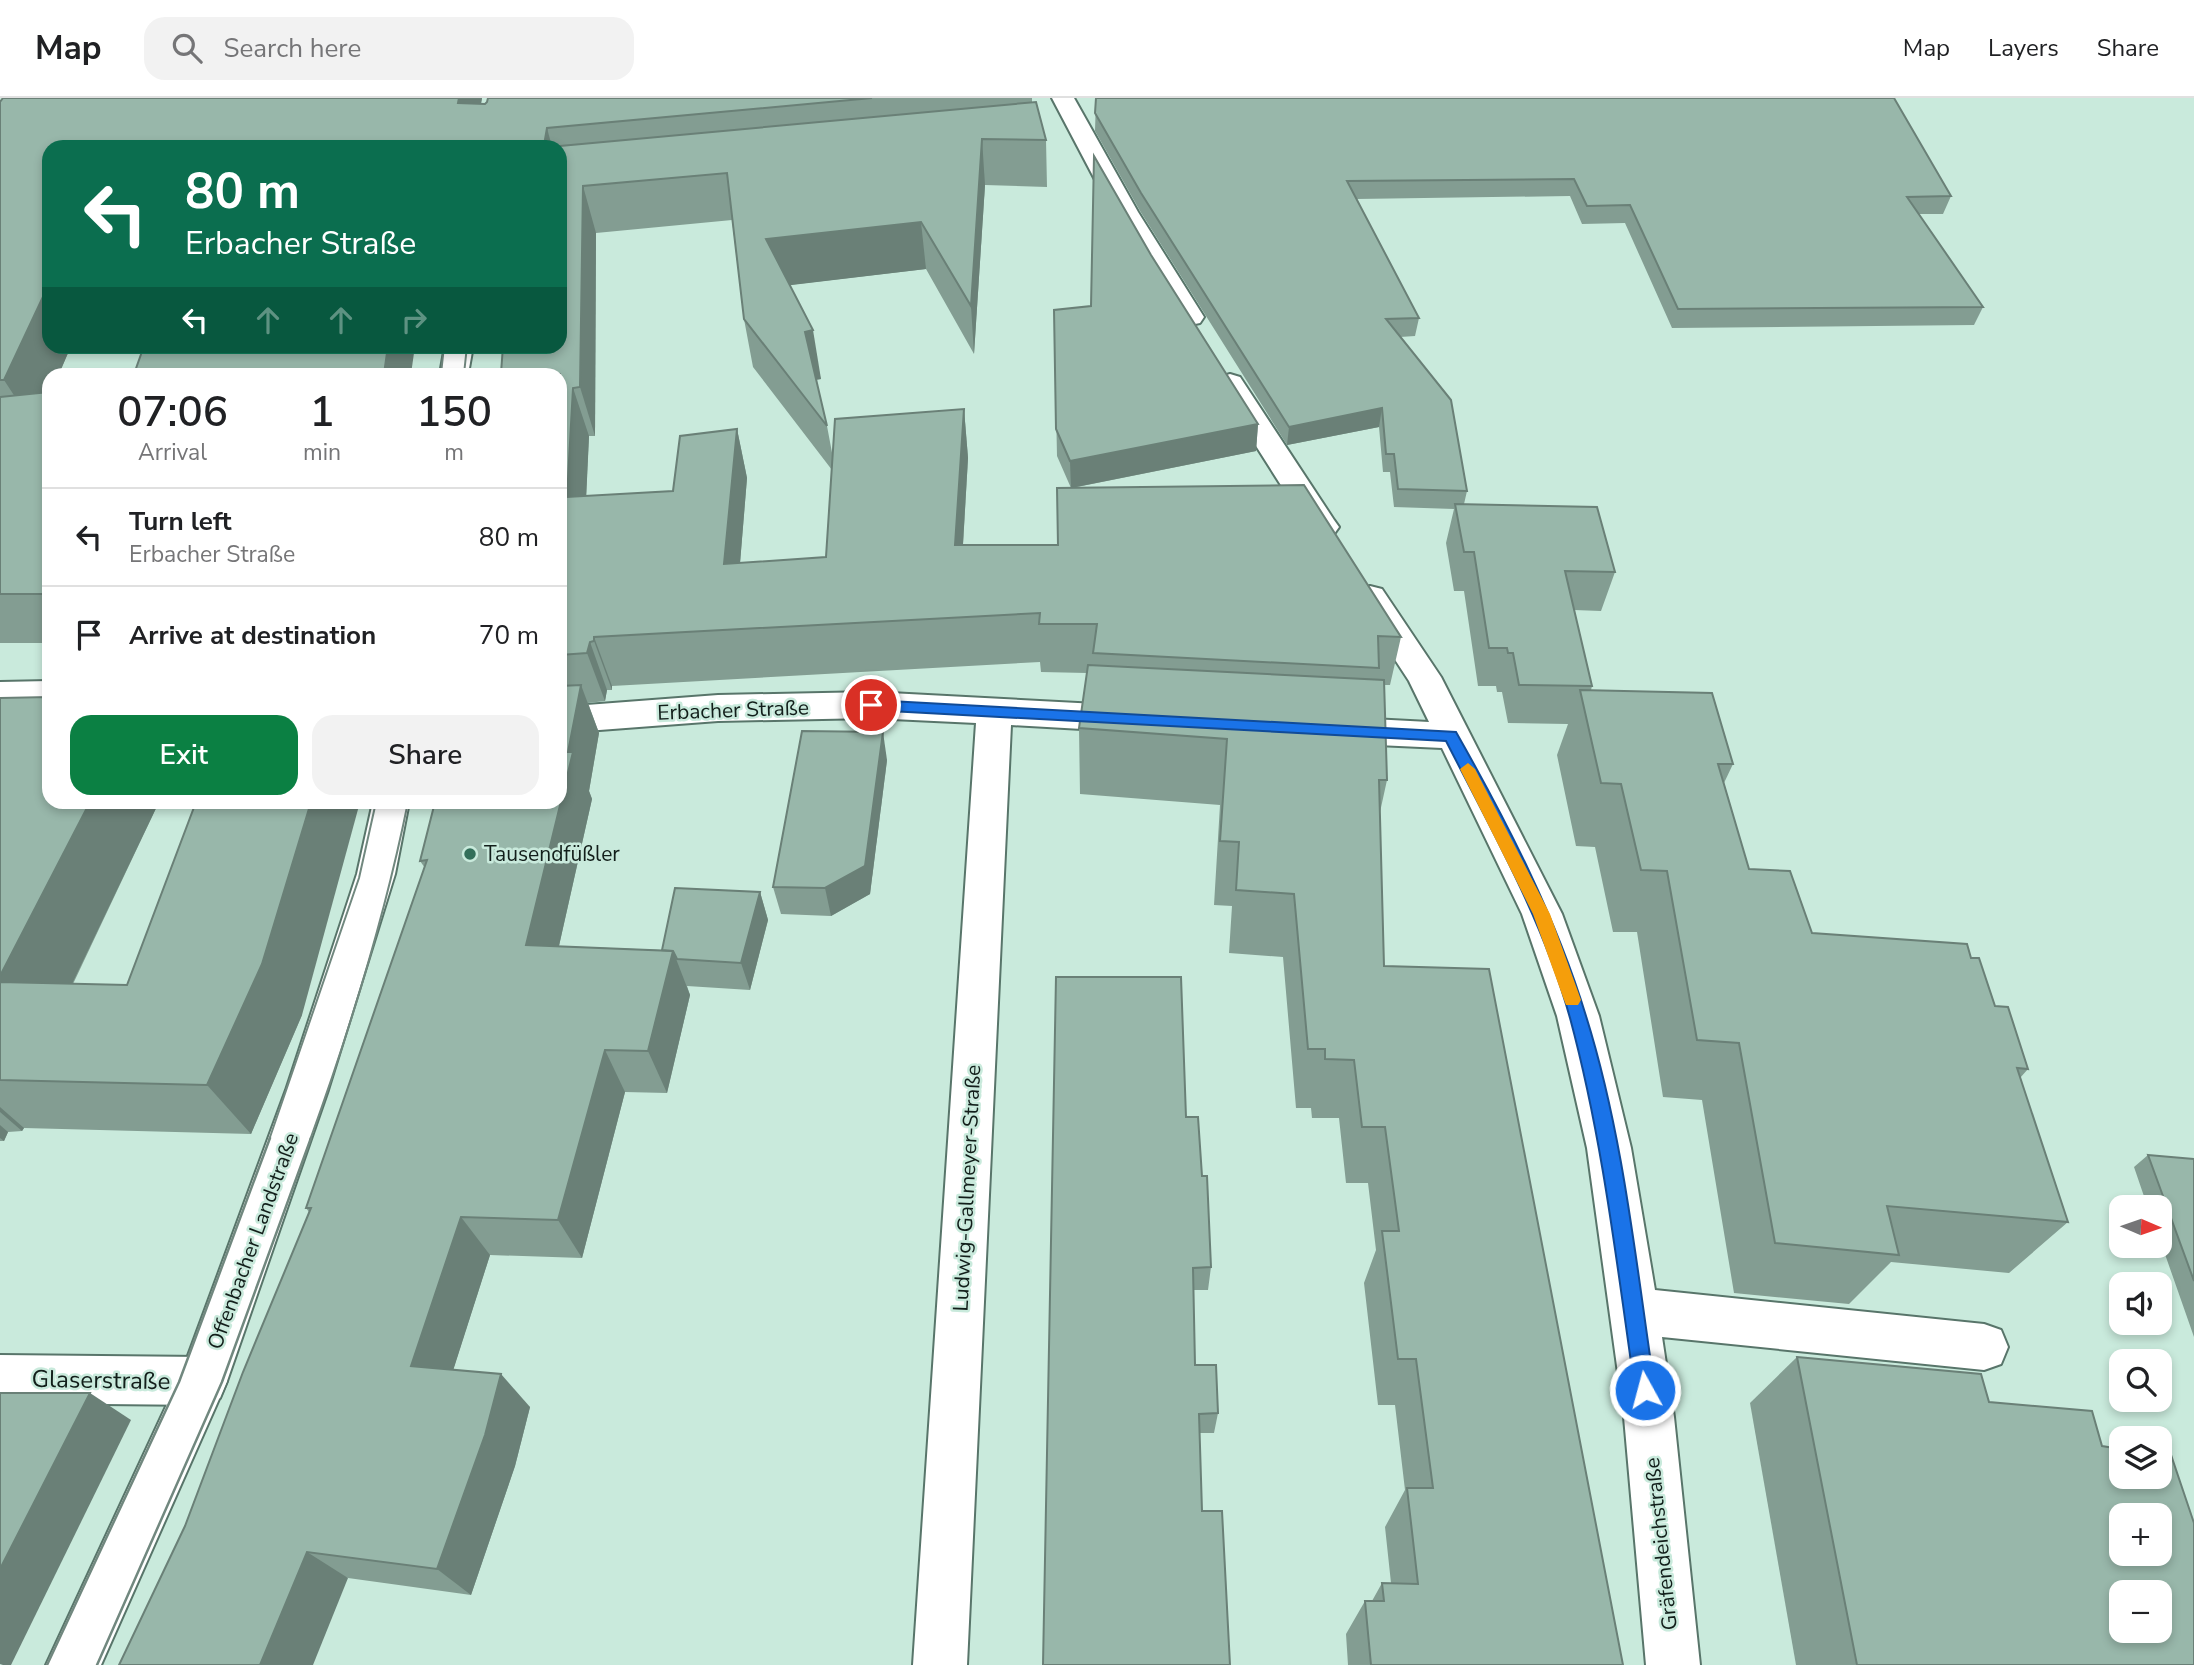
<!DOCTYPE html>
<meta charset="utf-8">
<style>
:root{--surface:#fff;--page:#f2f2f2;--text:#202124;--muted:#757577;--line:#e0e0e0;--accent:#0b8043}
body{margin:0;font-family:"Nunito Sans",sans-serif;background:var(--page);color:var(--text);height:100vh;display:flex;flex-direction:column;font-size:26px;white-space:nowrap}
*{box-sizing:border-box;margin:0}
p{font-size:23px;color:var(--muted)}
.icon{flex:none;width:38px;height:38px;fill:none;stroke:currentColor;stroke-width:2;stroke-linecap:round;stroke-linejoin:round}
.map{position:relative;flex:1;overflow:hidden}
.panel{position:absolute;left:42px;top:270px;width:525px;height:441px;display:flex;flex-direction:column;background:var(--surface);border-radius:21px;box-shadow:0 4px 10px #0003}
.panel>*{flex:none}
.guide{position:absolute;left:42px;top:42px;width:525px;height:214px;border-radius:21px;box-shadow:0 4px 10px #0003;background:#0b6e4f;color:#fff;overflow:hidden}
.needle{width:46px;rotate:92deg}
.fabs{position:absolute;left:2109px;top:1097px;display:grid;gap:14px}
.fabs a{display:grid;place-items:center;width:63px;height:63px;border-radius:14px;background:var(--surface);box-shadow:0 4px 10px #0003;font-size:35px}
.pin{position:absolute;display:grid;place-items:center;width:60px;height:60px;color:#fff;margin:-30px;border:4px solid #fff;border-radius:50%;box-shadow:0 2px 7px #0007}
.me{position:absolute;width:77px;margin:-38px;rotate:353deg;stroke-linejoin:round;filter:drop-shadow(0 0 5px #0008)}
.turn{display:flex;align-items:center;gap:24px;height:147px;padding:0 28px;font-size:32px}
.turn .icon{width:91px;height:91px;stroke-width:2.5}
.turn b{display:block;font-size:49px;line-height:60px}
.lanes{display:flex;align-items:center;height:66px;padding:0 28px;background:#0003;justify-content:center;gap:35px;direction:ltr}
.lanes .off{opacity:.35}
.eta{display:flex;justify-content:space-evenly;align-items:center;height:119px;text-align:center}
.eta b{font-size:42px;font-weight:600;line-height:49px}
.action{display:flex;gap:14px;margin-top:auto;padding:14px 28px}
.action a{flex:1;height:80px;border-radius:21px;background:var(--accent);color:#fff;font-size:28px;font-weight:600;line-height:80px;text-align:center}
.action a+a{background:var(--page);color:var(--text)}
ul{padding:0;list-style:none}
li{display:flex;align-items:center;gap:21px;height:98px;padding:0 28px;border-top:2px solid var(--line)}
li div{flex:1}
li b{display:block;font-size:26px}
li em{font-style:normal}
header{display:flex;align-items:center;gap:42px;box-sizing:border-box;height:98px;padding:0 35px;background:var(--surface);border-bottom:2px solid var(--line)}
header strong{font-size:33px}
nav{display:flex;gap:38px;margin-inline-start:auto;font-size:24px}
.search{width:490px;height:63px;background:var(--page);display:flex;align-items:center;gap:18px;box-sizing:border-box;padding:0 24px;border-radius:21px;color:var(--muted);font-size:26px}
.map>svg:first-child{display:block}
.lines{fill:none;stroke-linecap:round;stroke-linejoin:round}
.minor-casing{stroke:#58756a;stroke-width:4}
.major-casing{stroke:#58756a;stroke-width:4}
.minor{fill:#fff;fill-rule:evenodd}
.major{fill:#fff;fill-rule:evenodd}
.tram-far1{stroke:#71887f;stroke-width:2}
.tram{stroke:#71887f;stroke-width:2.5}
.wall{fill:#839d92;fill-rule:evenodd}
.shaded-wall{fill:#6a8077}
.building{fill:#98b7aa;stroke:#6a8077;stroke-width:2;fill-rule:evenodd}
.route{fill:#1a73e8;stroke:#114b97;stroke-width:2}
.slow{fill:#f59e0b}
.poi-dot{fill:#336f5a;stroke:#c9eadc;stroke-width:2.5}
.labels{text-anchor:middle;stroke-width:5;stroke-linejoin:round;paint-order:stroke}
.street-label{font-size:21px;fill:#121e1a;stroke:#c9eadc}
.poi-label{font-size:21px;fill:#121e1a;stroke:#c9eadc;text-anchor:start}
.near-street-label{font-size:24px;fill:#121e1a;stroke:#c9eadc}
</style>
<header>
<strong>Map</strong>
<div class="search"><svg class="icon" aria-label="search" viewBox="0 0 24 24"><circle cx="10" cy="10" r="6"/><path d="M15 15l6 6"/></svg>Search here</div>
<nav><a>Map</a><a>Layers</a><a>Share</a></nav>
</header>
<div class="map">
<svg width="2194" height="1567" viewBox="0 0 2194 1567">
<rect width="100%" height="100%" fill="#c9eadc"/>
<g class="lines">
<defs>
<g id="minor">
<polygon points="1052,0 1074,0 1138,114 1204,219 1200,225 1190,227 1180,225 1176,219 1112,114"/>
<polygon points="1230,276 1240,279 1334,422 1339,429 1334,436 1323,439 1312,436 1216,285 1220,279"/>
<polygon points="1370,488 1382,491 1441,579 1562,816 1599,918 1631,1050 1655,1192 1984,1226 2001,1232 2008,1249 2001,1266 1984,1272 1662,1239 1674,1319 1700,1567 1646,1567 1624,1319 1587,1050 1557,918 1522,816 1442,650 1334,645 1321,641 1316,632 1321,623 1334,619 1429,624 1409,583 1354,499 1358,491"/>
<polygon points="49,583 49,607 0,608 0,584"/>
<polygon points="871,594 1135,608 1147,612 1153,621 1147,630 1135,634 1011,627 967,1567 913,1567 976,625 871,620 718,623 560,635 560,609 718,597"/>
<polygon points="0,1257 203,1259 220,1266 227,1283 220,1300 203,1307 0,1305"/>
</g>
<g id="major">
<polygon points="445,248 473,248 468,276 440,276"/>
<polygon points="373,704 409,704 395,776 328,992 227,1283 101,1567 46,1567 182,1274 286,992 357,776"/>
</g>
</defs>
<use href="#minor" class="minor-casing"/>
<use href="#major" class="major-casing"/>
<use href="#minor" class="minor"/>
<use href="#major" class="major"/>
<g class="tram-far1">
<polyline points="441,276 444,248"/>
<polyline points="464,276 467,248"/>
<polyline points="269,1042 359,780 376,704"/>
<path d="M310 1042C350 932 385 818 408 704"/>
</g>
<g class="tram">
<polyline points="47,1567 179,1284 270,1040"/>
<polyline points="97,1567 222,1284 311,1040"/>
</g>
</g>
<g class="wall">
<path d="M3 0H482L481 6H485L487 4 488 0H1032V5L1046 42 1047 89 985 87 974 256 926 171 789 187 821 281 816 282 827 328 833 360 964 311 968 360 963 447H1058L1071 390 1057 358 1054 212 1091 208 1151 157 1258 326 1256 353 1072 390 1401 539 1390 587H1384L1387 682 1380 714 1384 868 1623 1567H1348L1346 1536 1365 1503H1372L1382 1485H1391L1385 1429 1405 1392 1395 1307H1378L1364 1185 1376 1152 1368 1085H1346L1339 1020H1312L1311 1010H1296L1283 859 1229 855 1232 808 1214 807 1220 707 1080 696 1079 630 1087 575 1041 574 1040 564 612 588V592H607L605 603 588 605 599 635 589 693 592 701 559 848 662 852 760 794 768 822 750 892 687 888 690 897 667 995 625 994 582 1160 490 1157 453 1272 530 1309 515 1368 471 1497 348 1480 185 1428 309 1114 306 1110 425 770 420 763 560 704V276L501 275 560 248V49H49V248H71L59 276H49V545H0V4ZM732 122 744 221 753 269 832 372 826 459 740 465 747 380 737 331 673 393 586 398 589 338H595L596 135Z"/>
<polygon points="1096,0 1951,98 1943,116 1919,116 1983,209 1974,227 1672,230 1625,125 1582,126 1570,98 1356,101 1419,220 1415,238 1400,239 1467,393 1464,406 1615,474 1601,513 1574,512 1592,588 1591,592 1733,666 1724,685 1749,771 1812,835 1971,860 1995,908 2028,971 2020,980 2068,1124 2009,1175 1891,1164 1849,1206 1734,1195 1702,1002 1663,999 1637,834 1613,834 1595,749 1576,748 1557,657 1568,626 1508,625 1502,594 1497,594 1496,588 1478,588 1464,493 1454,493 1446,445 1454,411 1394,409 1390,374 1383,374 1379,329 1287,347 1140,113 1095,33"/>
<polygon points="0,600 49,704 159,704 73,886 302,917 251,1036 24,1030 22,1033 8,1034 4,1043 0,1043"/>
<polygon points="887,662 870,796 831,818 781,816 773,789"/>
<polygon points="1186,1019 1202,1078 1211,1169 1208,1192 1193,1192 1195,1267 1218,1315 1214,1335 1199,1335 1202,1413 1043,1567"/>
<polygon points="2148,1057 2194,1061 2194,1239 2160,1142 2160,1110 2148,1110 2134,1069"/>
<polygon points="1797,1259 2102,1348 2194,1567 1796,1567 1750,1305"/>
</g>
<g class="shaded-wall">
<polygon points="459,0 482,0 473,49 458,5"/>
<polygon points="547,30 552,49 545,49 544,47"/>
<polygon points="982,41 985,87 974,256 971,208"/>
<polygon points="583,88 596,135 595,338 580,289"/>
<polygon points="921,124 926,171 775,189 766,141"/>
<polygon points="49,186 49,248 71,248 59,276 49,276 49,300 36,331 4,282"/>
<polygon points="813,232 821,281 813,282 805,234"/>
<polygon points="388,248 415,248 411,276 384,276"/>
<polygon points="573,290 589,338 584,447 567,399"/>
<polygon points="1382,310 1379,329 1287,347 1289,329"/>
<polygon points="964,311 968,360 960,496 955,447"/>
<polygon points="1258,326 1256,353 1071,390 1070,363"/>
<polygon points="737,331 747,380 736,514 724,466"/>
<polygon points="594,539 612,588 612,592 594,543"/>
<polygon points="590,544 607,592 605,603 587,555"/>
<polygon points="581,587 599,635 589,693 592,701 549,892 526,847 568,654"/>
<polygon points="883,634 887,662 870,796 831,818 825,790"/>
<polygon points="90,704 159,704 49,934 0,886 0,878"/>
<polygon points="311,704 360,704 302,917 251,1036 207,987"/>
<polygon points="760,794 768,822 750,892 741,865"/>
<polygon points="673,853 690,897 667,995 648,953"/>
<polygon points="605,952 625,994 582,1160 558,1122"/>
<polygon points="0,1009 24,1030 22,1033 0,1014"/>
<polygon points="0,1027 8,1034 4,1043 0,1040"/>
<polygon points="461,1119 490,1157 444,1301 411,1268"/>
<polygon points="501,1276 530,1309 515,1368 471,1497 437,1471"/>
<polygon points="90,1295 131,1322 11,1567 3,1567 0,1566 0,1471"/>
<polygon points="307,1454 348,1480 313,1567 260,1567"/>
</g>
<g class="building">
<polygon points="3,0 459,0 458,5 485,6 487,4 488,0 872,0 547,30 544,47 547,49 49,49 49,186 4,282 0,282 0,4"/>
<polygon points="1096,0 1894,0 1951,98 1907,99 1983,209 1678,211 1630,107 1587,108 1574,81 1347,83 1419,220 1386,221 1451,302 1467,393 1398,391 1394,356 1386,356 1382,310 1289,329 1141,95 1095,15"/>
<polygon points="1036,4 1046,42 982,41 971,208 921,124 766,141 813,232 805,234 827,328 744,221 727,75 583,88 580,289 573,290 567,399 673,393 680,338 737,331 724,466 826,459 835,321 964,311 955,447 1058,447 1057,390 1304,387 1401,539 1378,538 1379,570 1093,555 1097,526 1039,526 1040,515 594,539 594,543 590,544 587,555 560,557 560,276 497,276 501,275 503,248 560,248 560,49 549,49"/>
<polygon points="1094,58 1151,157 1258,326 1070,363 1056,331 1054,212 1091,208"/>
<polygon points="144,248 388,248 384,276 134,276"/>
<polygon points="49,294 49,496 0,496 0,299"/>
<polygon points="1455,406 1597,409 1615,474 1565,473 1592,588 1519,587 1513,555 1508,555 1507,550 1489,550 1474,454 1464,454"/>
<polygon points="1088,567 1384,582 1387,682 1379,682 1384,868 1489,871 1623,1567 1371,1567 1365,1503 1384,1503 1382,1485 1418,1486 1407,1390 1433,1390 1416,1261 1398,1261 1382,1133 1399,1133 1385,1029 1362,1029 1354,962 1325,961 1325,951 1308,951 1294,796 1236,792 1239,744 1220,743 1227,641 1079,630"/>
<polygon points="581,587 568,654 573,654 526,847 673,853 648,953 605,952 558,1122 461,1119 411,1268 501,1276 485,1337 437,1471 307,1454 260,1567 119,1567 185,1428 243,1274 311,1110 306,1110 427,762 420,763 435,704 560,704 560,588"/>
<polygon points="1580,592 1712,595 1733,666 1718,666 1749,771 1790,773 1812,835 1967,846 1971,860 1979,860 1995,908 2008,909 2028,971 2017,970 2068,1124 1887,1108 1899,1157 1775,1145 1739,945 1697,942 1667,773 1641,772 1621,686 1601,685"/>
<polygon points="49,599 49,704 90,704 0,878 0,600"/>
<polygon points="802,633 883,634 865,768 825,790 773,789"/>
<polygon points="196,704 311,704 262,866 207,987 0,982 0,884 127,887"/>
<polygon points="675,790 760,794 741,865 677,861 673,853 662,852"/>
<polygon points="1056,879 1181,879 1186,1019 1198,1019 1202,1078 1207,1078 1211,1169 1193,1170 1195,1267 1216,1267 1218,1315 1199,1316 1202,1413 1222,1413 1230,1567 1043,1567"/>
<polygon points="2148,1057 2194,1061 2194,1183"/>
<path d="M1797 1259 1981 1276 1989 1304 2092 1313 2102 1348 2121 1351V1379H2160V1355L2171 1357 2194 1425V1567H1857ZM2121 1418H2160V1456H2121ZM2121 1494H2160V1533H2121Z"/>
<polygon points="0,1295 90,1295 0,1471"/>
</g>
<path class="route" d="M871 602 1456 634C1507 724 1556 819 1586 918 1624 1039 1636 1167 1655 1292L1652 1299 1645 1302 1638 1299 1635 1292C1617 1168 1603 1042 1570 920 1543 822 1492 733 1446 643L871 612 864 607Z"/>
<polygon class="slow" points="1468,665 1475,671 1550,816 1581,902 1578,907 1566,907 1564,902 1533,816 1460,671"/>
<circle class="poi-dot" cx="470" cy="756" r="7"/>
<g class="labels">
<g class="street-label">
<text transform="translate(733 612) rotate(-2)" y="7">Erbacher Straße</text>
<text transform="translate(967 1090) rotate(-87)" y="7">Ludwig-Gallmeyer-Straße</text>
<text transform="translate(253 1143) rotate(-70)" y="7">Offenbacher Landstraße</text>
<text transform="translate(1661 1446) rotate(-96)" y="7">Gräfendeichstraße</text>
</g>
<g class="poi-label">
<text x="484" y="763">Tausendfüßler</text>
</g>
<g class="near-street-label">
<text transform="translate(101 1282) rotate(1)" y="8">Glaserstraße</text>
</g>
</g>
</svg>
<div class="fabs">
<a><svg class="needle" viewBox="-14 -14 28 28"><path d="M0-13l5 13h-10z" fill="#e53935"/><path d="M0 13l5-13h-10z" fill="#757577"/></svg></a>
<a><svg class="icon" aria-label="sound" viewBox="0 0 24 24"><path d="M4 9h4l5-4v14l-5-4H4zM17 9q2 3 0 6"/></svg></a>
<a><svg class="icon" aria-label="search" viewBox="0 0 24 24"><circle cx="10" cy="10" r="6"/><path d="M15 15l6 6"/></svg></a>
<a><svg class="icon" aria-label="layers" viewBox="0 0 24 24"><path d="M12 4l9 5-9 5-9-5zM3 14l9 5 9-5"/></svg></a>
<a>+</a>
<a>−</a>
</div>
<div class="pin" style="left:871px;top:607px;background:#d93025"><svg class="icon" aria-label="arrive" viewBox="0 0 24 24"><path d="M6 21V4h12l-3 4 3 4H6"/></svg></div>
<svg class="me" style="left:1645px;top:1292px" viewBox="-20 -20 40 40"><circle r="17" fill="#1a73e8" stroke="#fff" stroke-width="3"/><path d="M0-11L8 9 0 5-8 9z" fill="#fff"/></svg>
<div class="guide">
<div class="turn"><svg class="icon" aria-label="left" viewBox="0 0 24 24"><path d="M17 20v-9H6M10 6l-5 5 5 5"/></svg><div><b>80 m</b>Erbacher Straße</div></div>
<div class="lanes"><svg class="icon" aria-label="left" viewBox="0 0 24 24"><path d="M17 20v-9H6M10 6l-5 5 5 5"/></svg><svg class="icon off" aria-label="ahead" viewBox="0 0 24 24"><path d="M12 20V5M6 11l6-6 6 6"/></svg><svg class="icon off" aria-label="ahead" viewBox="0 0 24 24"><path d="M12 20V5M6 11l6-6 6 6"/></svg><svg class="icon off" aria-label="right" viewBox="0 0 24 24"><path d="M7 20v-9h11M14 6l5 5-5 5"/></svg></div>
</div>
<section class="panel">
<div class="eta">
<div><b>07:06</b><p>Arrival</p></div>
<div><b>1</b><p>min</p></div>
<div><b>150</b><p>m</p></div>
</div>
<ul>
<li><svg class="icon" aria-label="left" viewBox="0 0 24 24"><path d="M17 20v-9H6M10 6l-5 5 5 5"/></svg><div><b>Turn left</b><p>Erbacher Straße</p></div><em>80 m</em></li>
<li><svg class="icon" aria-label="arrive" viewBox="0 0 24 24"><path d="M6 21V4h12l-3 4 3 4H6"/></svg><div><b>Arrive at destination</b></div><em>70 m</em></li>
</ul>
<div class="action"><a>Exit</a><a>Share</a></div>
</section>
</div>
